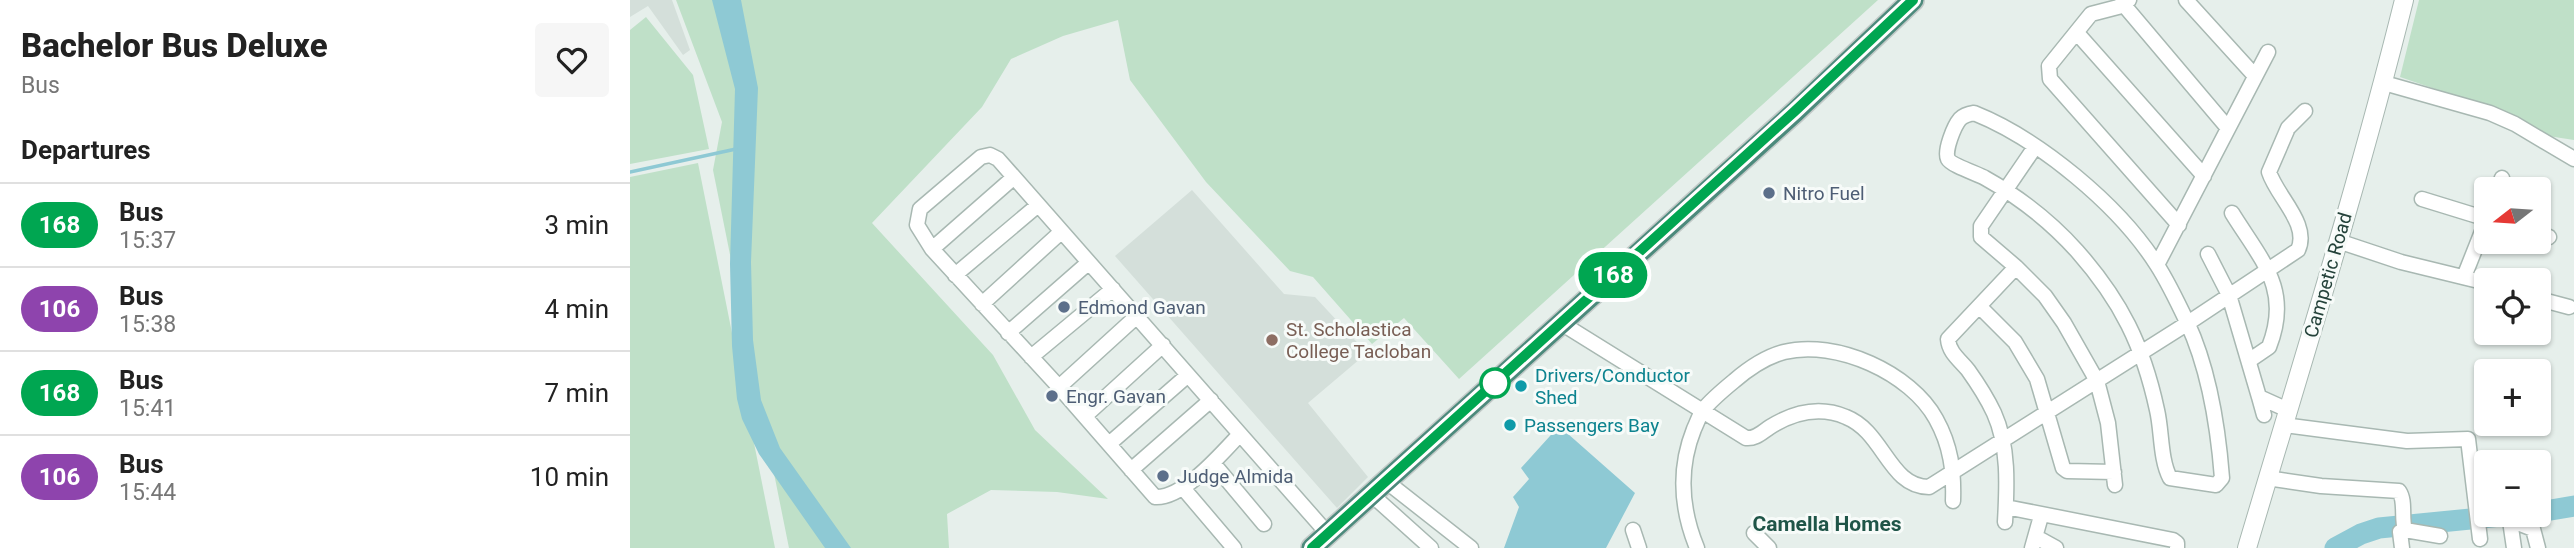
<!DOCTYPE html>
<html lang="en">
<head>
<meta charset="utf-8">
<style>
  body { margin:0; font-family:Roboto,sans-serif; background:#f6f6f6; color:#222; height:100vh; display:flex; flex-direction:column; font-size:26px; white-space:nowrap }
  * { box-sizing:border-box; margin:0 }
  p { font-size:23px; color:#767676 }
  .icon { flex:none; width:38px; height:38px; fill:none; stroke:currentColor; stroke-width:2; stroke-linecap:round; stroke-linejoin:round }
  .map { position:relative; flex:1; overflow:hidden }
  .sheet { display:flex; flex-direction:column; background:#fff; width:630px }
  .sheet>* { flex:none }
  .badge { padding:0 14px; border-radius:23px; font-size:24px; line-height:46px }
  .needle { width:46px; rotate:253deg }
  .buttons { position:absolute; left:1844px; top:177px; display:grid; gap:14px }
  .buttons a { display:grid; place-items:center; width:77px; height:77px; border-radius:7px; background:#fff; box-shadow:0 2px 5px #0004; font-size:35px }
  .map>.badge { position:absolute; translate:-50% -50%; box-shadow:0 0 0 4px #fff }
  h2 { padding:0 21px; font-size:26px; line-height:63px }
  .round { display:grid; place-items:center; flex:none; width:74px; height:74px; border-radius:7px; background:#f6f6f6 }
  .head { display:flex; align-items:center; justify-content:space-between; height:119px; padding:0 21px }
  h1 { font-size:33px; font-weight:800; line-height:52px }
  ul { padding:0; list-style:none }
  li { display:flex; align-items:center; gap:21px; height:84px; padding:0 21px; border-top:2px solid #e0e0e0 }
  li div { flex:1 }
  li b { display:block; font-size:26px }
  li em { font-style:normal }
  li .badge { min-width:77px; font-weight:700; text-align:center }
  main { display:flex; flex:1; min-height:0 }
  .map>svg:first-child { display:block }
  .built { fill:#d4dfda }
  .green { fill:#bfe0c8 }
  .water { fill:#8ec9d4 }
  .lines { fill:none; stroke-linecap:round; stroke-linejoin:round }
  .stream { stroke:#8ec9d4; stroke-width:3.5 }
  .river { stroke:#8ec9d4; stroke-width:21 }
  .minor-casing { stroke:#a8b8b2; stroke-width:17 }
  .tertiary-casing { stroke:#a8b8b2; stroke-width:20 }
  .trunk-casing { stroke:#c2cac8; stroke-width:24 }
  .minor { stroke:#fff; stroke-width:14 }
  .tertiary { stroke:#fff; stroke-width:18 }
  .trunk { stroke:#4c8a7c; stroke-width:21 }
  .line-casing { stroke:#fff; stroke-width:16 }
  .line { stroke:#00a651; stroke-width:10 }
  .service-dot { fill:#5c6f8a; stroke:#f7fbf9; stroke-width:2.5 }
  .education-dot { fill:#8d6e63; stroke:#f7fbf9; stroke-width:2.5 }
  .stop-dot { fill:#fff; stroke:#00a651; stroke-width:3.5 }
  .culture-dot { fill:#0f9aa8; stroke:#f7fbf9; stroke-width:2.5 }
  .labels { text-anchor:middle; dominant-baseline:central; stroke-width:6; stroke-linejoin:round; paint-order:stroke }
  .service-label { font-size:19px; fill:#4e5e75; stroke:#f7fbf9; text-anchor:start }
  .street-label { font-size:19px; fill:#24423a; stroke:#f7fbf9 }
  .education-label { font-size:19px; fill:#785e54; stroke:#f7fbf9; text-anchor:start }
  .culture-label { font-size:19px; fill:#0d838f; stroke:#f7fbf9; text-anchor:start }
  .neighbourhood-label { font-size:21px; font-weight:bold; fill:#1f5548; stroke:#f7fbf9 }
</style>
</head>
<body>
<main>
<section class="sheet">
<div class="head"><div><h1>Bachelor Bus Deluxe</h1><p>Bus</p></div><a class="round"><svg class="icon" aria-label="heart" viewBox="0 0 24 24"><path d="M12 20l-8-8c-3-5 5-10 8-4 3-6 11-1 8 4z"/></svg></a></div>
<h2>Departures</h2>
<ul>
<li><span class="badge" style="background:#00a651;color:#fff">168</span><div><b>Bus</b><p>15:37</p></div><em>3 min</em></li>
<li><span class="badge" style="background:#8e44ad;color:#fff">106</span><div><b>Bus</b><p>15:38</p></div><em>4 min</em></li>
<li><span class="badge" style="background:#00a651;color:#fff">168</span><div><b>Bus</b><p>15:41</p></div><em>7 min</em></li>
<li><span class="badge" style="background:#8e44ad;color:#fff">106</span><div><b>Bus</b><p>15:44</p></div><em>10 min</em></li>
</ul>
</section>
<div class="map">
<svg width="1944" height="548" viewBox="0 0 1944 548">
  <rect width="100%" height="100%" fill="#e6efeb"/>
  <path class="built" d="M0,0H42L60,50L53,55L18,6L0,17Z
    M562,190L654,294L685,297L737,353L678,403L738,477L707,508L485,256Z"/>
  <path class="green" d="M46,0H1248L829,379L774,318L742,344L683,277L660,271L576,182L500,80L488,20L433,36L381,59L352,107L242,223L363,355L405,430L478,499L427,492L361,490L317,514L319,548H159L83,170L92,122Z
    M1789,0H1944V140L1906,134L1861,108L1770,77Z
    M16,17L63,75L79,149L0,164V30Z
    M68,163L145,548H0V177Z"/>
  <path class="water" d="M82,0H111L128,88L121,262L123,340L131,400L150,448L221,548H195L129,454L112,419L107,399L102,346L100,264L105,89Z
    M929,426L1005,493L976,548H874L889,507L883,497L899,479L891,468Z"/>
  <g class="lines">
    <path class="stream" d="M0,172L106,149"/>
    <path class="river" d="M1909,512L1944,506
      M1705,548L1731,534L1749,528L1891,514"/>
    <defs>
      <path id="minor" d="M1499,0L1488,7L1461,14L1419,66L1420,79L1549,225
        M1556,0L1625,76
        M1493,4L1597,127
        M1447,33L1574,176
        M1754,83L1860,113L1885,124L1944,159
        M1344,113C1409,139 1489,205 1527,265C1538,282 1548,303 1557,322C1579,369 1588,426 1592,478L1586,485L1540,478C1530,459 1532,431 1527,410C1513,345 1491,301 1447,251C1421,222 1389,197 1355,178C1348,174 1321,165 1318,159C1314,151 1324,126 1330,119C1334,115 1338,114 1344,113Z
        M1405,147L1351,226V237L1386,267L1415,296L1434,323L1467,381L1478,423L1485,485
        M1868,189L1872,178
        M1792,199L1857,219
        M1602,213C1631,260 1662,289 1639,347L1620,360
        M1909,234L1919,237
        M1708,241L1771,262L1857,283
        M302,249L383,178
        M1578,254L1599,295L1629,397L1658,410
        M1527,265L1638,52
        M325,275L407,206
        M1834,277L1857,219
        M1909,299L1939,307
        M352,304L431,232
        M1350,307L1385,342L1407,379L1433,468L1437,471L1484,472
        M931,323L1116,438C1126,439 1132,432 1140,427C1164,412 1190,406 1216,417C1254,432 1259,487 1299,487L1558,323L1668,250C1680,224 1647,197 1639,172L1658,128L1675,111
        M378,333L458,263
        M401,357L483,289
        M429,387L507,316
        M1629,397L1634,415
        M455,416L533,345
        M1654,425L1777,441L1838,439L1850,539
        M610,434C592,453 553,499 525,497L429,387L302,249L287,225L290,209L351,157L360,155L368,159L698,534
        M479,444L558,375
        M583,463L634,524
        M501,470L581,400
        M1637,478L1691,486L1769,491C1776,501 1771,518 1775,530L1810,536
        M757,482L841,548
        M553,488L604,548
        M742,495L801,548
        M1376,507L1543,540L1547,543V548
        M1879,514L1884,548
        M1880,520L1903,529L1908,548
        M1375,522C1377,486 1379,446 1364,413C1357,398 1348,384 1338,370C1330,360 1319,353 1318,339L1386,267
        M1003,530L1009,548
        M1124,533L1139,548
        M1406,537L1426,548
        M1067,548C1051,509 1048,469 1064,429C1067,423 1069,416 1073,410C1082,399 1093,390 1104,381C1119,368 1135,357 1154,352C1206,339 1281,373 1306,419C1321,446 1324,471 1323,501
        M1402,548L1411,516
        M1772,548L1770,532L1775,530"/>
      <path id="tertiary" d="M1617,548C1671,366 1728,185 1774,0"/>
      <path id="trunk" d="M682,548L1165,112L1283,0"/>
    </defs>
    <use href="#minor" class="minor-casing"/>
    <use href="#tertiary" class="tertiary-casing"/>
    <use href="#trunk" class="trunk-casing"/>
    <use href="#minor" class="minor"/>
    <use href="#tertiary" class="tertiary"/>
    <use href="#trunk" class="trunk"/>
  </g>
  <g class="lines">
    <defs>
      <path id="line" d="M682,548L1165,111L1283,0"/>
    </defs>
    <use href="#line" class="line-casing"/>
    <use href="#line" class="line"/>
  </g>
  <g class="service-dot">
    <circle cx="1139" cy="193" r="7"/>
    <circle cx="434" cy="307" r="7"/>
    <circle cx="422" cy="396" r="7"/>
    <circle cx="533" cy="476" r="7"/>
  </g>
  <circle class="education-dot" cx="642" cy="340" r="7"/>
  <circle class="stop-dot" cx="865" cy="383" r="14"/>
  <g class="culture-dot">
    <circle cx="891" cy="386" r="7"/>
    <circle cx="880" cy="425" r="7"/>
  </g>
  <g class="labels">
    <g class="service-label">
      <text x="1153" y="193">Nitro Fuel</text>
      <text x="448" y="307">Edmond Gavan</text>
      <text x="436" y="396">Engr. Gavan</text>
      <text x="547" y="476">Judge Almida</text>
    </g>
    <g class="street-label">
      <text transform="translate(1698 275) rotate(-74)">Campetic Road</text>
    </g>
    <g class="education-label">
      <text x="656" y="329">St. Scholastica<tspan x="656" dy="22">College Tacloban</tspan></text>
    </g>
    <g class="culture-label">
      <text x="905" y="375">Drivers/Conductor<tspan x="905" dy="22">Shed</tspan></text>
      <text x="894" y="425">Passengers Bay</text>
    </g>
    <g class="neighbourhood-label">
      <text x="1197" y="524">Camella Homes</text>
    </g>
  </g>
</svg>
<div class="buttons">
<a><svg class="needle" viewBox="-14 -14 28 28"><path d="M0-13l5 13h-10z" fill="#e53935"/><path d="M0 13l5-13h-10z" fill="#767676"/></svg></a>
<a><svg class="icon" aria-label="locate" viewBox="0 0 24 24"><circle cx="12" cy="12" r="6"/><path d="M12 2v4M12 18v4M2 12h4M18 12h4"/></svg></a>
<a>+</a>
<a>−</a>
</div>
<b class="badge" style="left:983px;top:275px;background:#00a651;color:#fff">168</b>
</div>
</main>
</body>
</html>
